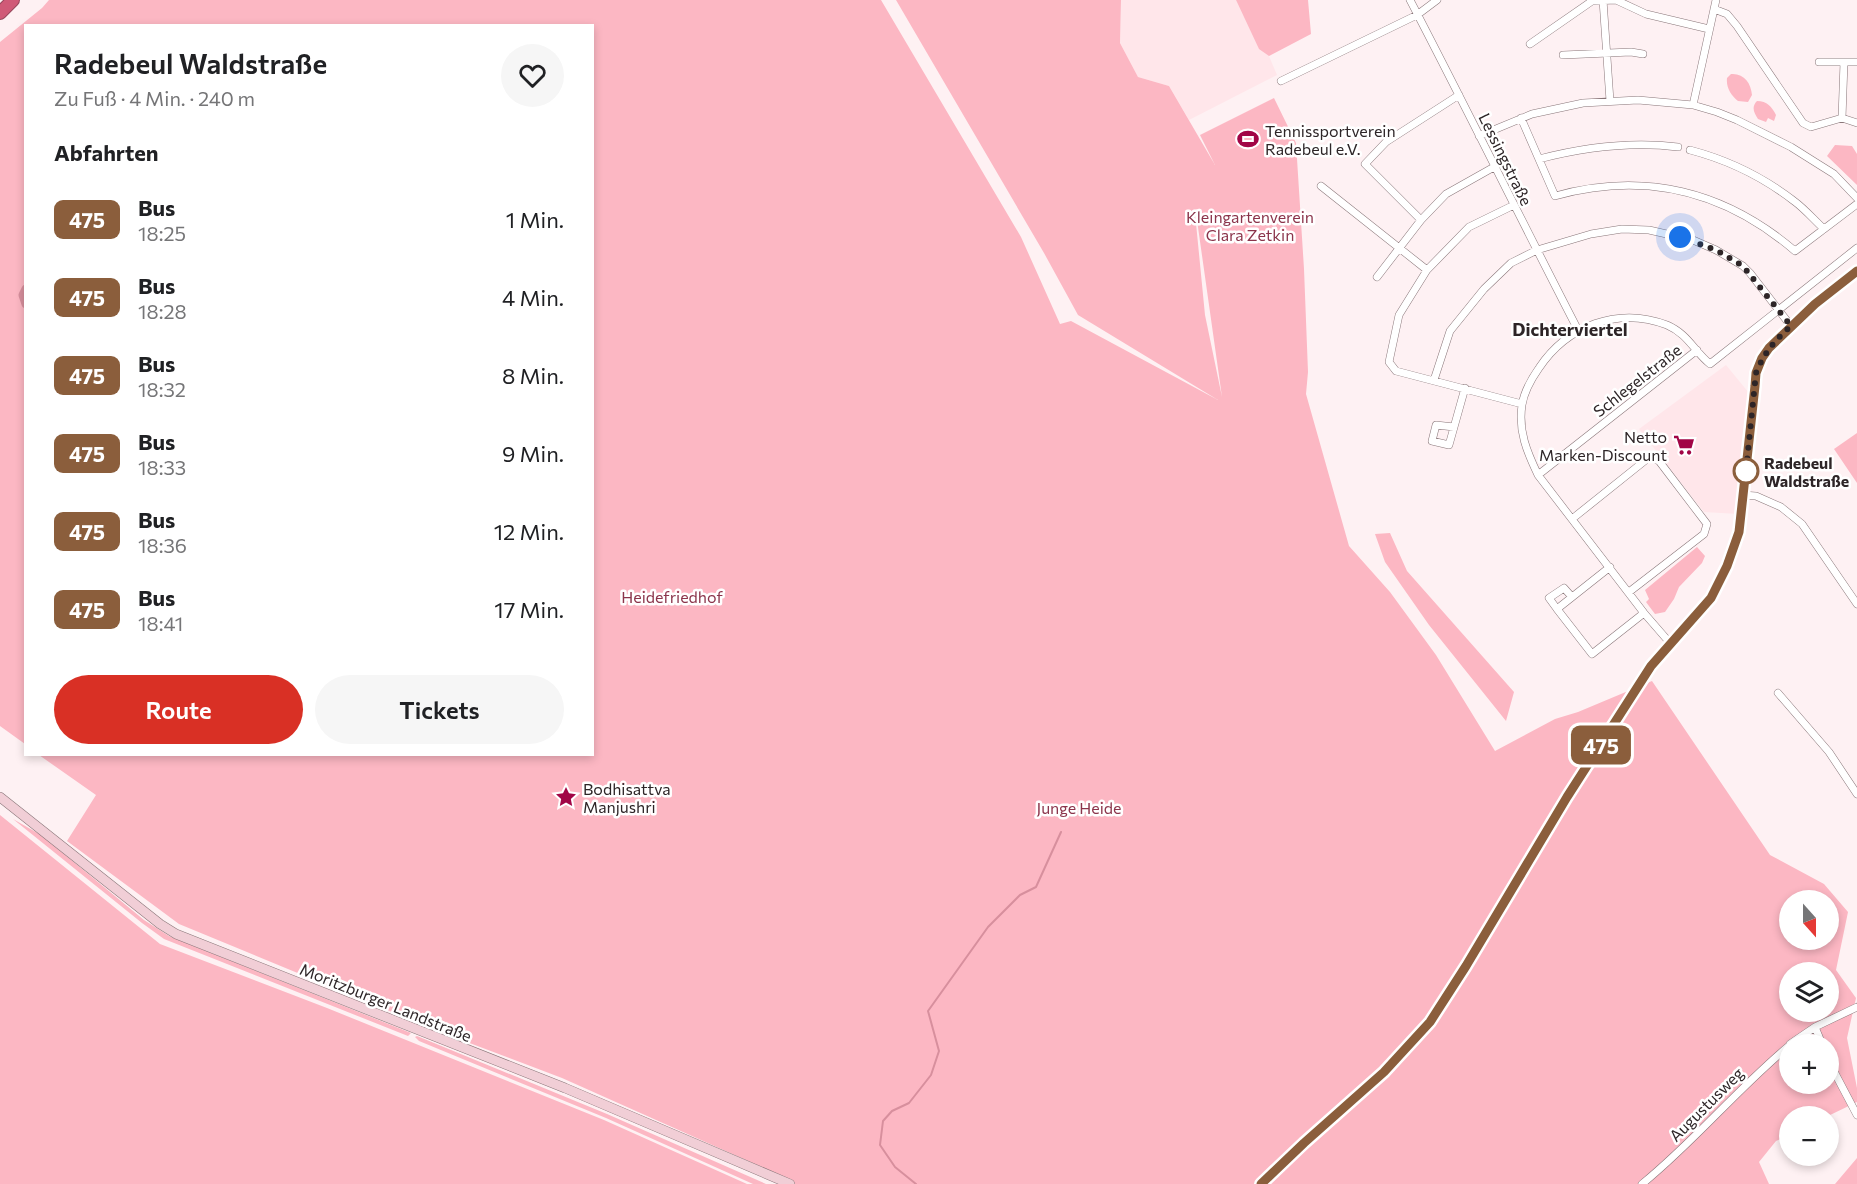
<!DOCTYPE html>
<html lang="de">
<head>
<meta charset="utf-8">
<style>
  body { margin:0; font-family:Commissioner,sans-serif; background:#f6f6f6; color:#202124; height:100vh; display:flex; flex-direction:column; font-size:22px; white-space:nowrap }
  * { box-sizing:border-box; margin:0 }
  p { font-size:20px; color:#757577 }
  .icon { flex:none; width:33px; height:33px; fill:none; stroke:currentColor; stroke-width:2; stroke-linecap:round; stroke-linejoin:round }
  .map { position:relative; flex:1; overflow:hidden }
  .details { position:absolute; left:24px; top:24px; width:570px; height:732px; display:flex; flex-direction:column; background:#fff; border-radius:0px; box-shadow:0 3px 9px #0003 }
  .details>* { flex:none }
  .badge { padding:0 12px; border-radius:9px; font-size:21px; line-height:39px }
  .needle { width:39px; rotate:159deg }
  .buttons { position:absolute; left:1779px; top:890px; display:grid; gap:12px }
  .buttons a { display:grid; place-items:center; width:60px; height:60px; border-radius:50%; background:#fff; box-shadow:0 3px 9px #0003; font-size:30px }
  .you { position:absolute; width:30px; height:30px; margin:-15px; border:4px solid #fff; border-radius:50%; background:#1a73e8; box-shadow:0 0 0 9px #1a73e833 }
  .map>.badge { position:absolute; translate:-50% -50%; box-shadow:0 0 0 3px #fff }
  h2 { padding:0 30px; font-size:22px; line-height:54px }
  .round { display:grid; place-items:center; flex:none; width:63px; height:63px; border-radius:32px; background:#f6f6f6 }
  .overview { display:flex; align-items:center; justify-content:space-between; height:102px; padding:0 30px }
  h1 { font-size:28px; font-weight:600; line-height:45px }
  .button { display:flex; gap:12px; margin-top:auto; padding:12px 30px }
  .button a { flex:1; height:69px; border-radius:36px; background:#d93025; color:#fff; font-size:24px; font-weight:600; line-height:69px; text-align:center }
  .button a+a { background:#f6f6f6; color:#202124 }
  ul { padding:0; list-style:none }
  li { display:flex; align-items:center; gap:18px; height:78px; padding:0 30px }
  li div { flex:1 }
  li b { display:block; font-size:22px }
  li em { font-style:normal }
  li .badge { min-width:66px; font-weight:700; text-align:center }
  .map>svg:first-child { display:block }
  .built { fill:#ffe6ea }
  .green { fill:#fcb7c3; fill-rule:evenodd }
  .lines { fill:none; stroke-linecap:round; stroke-linejoin:round }
  .stream { stroke:#d78f9d; stroke-width:2 }
  .canal { stroke:#d78f9d; stroke-width:9 }
  .street-casing { stroke:#897679; stroke-width:8 }
  .secondary-casing { stroke:#897679; stroke-width:10 }
  .highway-casing { stroke:#97475b; stroke-width:14 }
  .street { stroke:#fff; stroke-width:7 }
  .secondary { stroke:#f1ced6; stroke-width:9 }
  .highway { stroke:#d05a77; stroke-width:12 }
  .line-casing { stroke:#fff; stroke-width:14 }
  .line { stroke:#8b5e3c; stroke-width:9 }
  .walk { stroke:#2d2527; stroke-width:6; stroke-dasharray:0 10.8 }
  .stop-dot { fill:#fff; stroke:#8b5e3c; stroke-width:3 }
  .labels { text-anchor:middle; dominant-baseline:central; stroke-width:5; stroke-linejoin:round; paint-order:stroke }
  .poi-label { font-size:16px; fill:#2d2527; stroke:#fff; text-anchor:start }
  .street-label { font-size:16px; fill:#2d2527; stroke:#fff }
  .park-label { font-size:16px; fill:#8b344b; stroke:#fff }
  .stop-label { font-size:16px; font-weight:bold; fill:#2d2527; stroke:#fff; text-anchor:start }
  .neighbourhood-label { font-size:18px; font-weight:bold; fill:#2d2527; stroke:#fff }
</style>
</head>
<body>
<div class="map">
<svg width="1857" height="1184" viewBox="0 0 1857 1184">
  <rect width="100%" height="100%" fill="#fef1f3"/>
  <path class="built" d="M1121,0H1236L1259,48L1269,56L1277,75L1189,120L1169,86L1138,77L1120,43Z
    M1726,365L1749,393L1738,514L1704,512L1639,429Z"/>
  <path class="green" d="M49,0H881L1021,237L1060,324L1071,321L1218,400L1078,315L1044,253L896,0H1121L1120,43L1138,77L1169,86L1215,165L1200,135L1274,98L1296,143L1304,269L1308,372L1306,394L1349,546L1390,592L1436,655L1495,751L1555,719L1578,712L1652,681L1770,855L1824,884L1848,912L1836,970L1856,998L1847,1038L1857,1088V1102L1828,1116H1790L1789,1135L1776,1141L1759,1162L1769,1184H793L748,1161L562,1078L443,1033L179,924L67,841L96,795L39,755L592,754V26H26L25,744L0,726V42L42,8ZM1195,213H1196L1222,397L1205,315ZM1790,900H1828V939H1790ZM1790,972H1828V1011H1790ZM1790,1044H1828V1083H1790Z
    M1236,0H1308L1311,34L1269,56L1259,49Z
    M1731,74C1744,73 1751,83 1752,95L1748,102L1738,101C1731,95 1726,88 1727,78Z
    M1757,101C1767,101 1772,107 1776,115L1774,121L1768,118L1766,122L1758,119C1754,113 1751,107 1757,101Z
    M1835,145L1852,146L1857,154V185L1827,156Z
    M1857,433V483L1834,449Z
    M1390,533L1407,571L1514,692L1506,721L1429,625L1385,562L1375,534Z
    M1697,547L1705,556L1702,563L1679,587L1674,599L1665,612L1655,614L1646,602L1649,599L1645,590Z
    M0,815L160,944L327,1008L604,1120L747,1184H0Z
    M13,819L41,835L144,920L169,936L411,1033L408,1036L164,939L142,923Z
    M417,1036L607,1114L766,1184H753L606,1118L419,1041L415,1037Z
    M1857,1158V1184H1835Z"/>
  <g class="lines">
    <path class="stream" d="M916,1184L895,1167L880,1145L883,1121L892,1111L909,1103L931,1075L939,1051L928,1011L988,927L1020,895L1036,887L1061,832"/>
    <path class="canal" d="M26,289L23,295L26,304"/>
    <defs>
      <path id="street" d="M1410,0C1467,109 1521,220 1578,330
        M1603,0L1610,101
        M1616,0L1646,14L1709,29
        M1714,9L1727,14L1737,26L1803,123L1811,127L1842,118
        M1530,44L1592,1L1616,0
        M1563,55L1631,52L1643,54
        M1819,62H1857
        M1281,81L1417,15L1437,0
        M1693,105L1716,0
        M1521,118L1555,196C1644,171 1725,191 1795,251L1857,204
        M1842,118L1844,62
        M1842,118L1857,123
        M1479,136L1532,114L1583,103L1638,100L1693,105L1717,112L1737,120L1791,147L1834,174L1857,198
        M1690,150C1728,160 1763,177 1794,201C1805,209 1814,220 1824,229
        M1539,159C1585,147 1630,141 1678,147
        M1321,186L1427,270
        M1514,205L1469,227L1427,270L1399,315L1389,362L1396,371L1522,404
        M1421,220L1365,164L1386,142L1459,95
        M1377,277L1421,220L1446,194L1494,167
        M1434,380L1450,331L1484,289L1511,263L1537,250L1591,234L1622,229L1649,230L1693,240L1716,250L1743,266L1750,273L1791,326
        M1454,427L1436,425L1432,441L1449,445L1465,388
        M1538,475L1697,350
        M1743,495L1756,496L1781,507L1802,524L1857,604
        M1572,519L1647,459L1653,458L1659,461L1707,524L1704,534L1629,592
        M1610,567L1557,609L1592,654L1644,613
        M1557,609L1549,598L1564,588L1572,597
        M1670,643L1644,613L1538,475C1527,452 1518,431 1522,405C1524,392 1532,378 1539,368C1567,326 1618,306 1667,325C1688,334 1694,351 1710,364L1857,248
        M1778,693L1829,752L1857,794
        M1815,1027L1822,1044
        M1790,1044L1815,1027L1857,1007
        M1828,1060L1857,1115
        M1642,1184C1695,1141 1738,1088 1790,1045"/>
      <path id="secondary" d="M0,797L160,924L176,934L565,1088L790,1184
        M1261,1184L1304,1143L1384,1072L1430,1022L1466,966L1567,797L1630,701L1651,666L1711,598L1727,566L1739,532L1753,398L1757,373L1762,358L1777,339L1815,304L1857,271"/>
      <path id="highway" d="M0,13L13,0"/>
    </defs>
    <use href="#street" class="street-casing"/>
    <use href="#secondary" class="secondary-casing"/>
    <use href="#highway" class="highway-casing"/>
    <use href="#street" class="street"/>
    <use href="#secondary" class="secondary"/>
    <use href="#highway" class="highway"/>
  </g>
  <g class="lines">
    <defs>
      <path id="line" d="M1261,1184L1304,1143L1384,1072L1430,1022L1466,966L1567,797L1651,666L1711,598L1727,566L1739,532L1755,386L1756,373L1762,358L1769,348L1815,304L1857,271"/>
    </defs>
    <use href="#line" class="line-casing"/>
    <use href="#line" class="line"/>
    <path class="walk" d="M1680,237L1716,250L1743,266L1791,326C1775,340 1764,353 1756,373L1746,471"/>
  </g>
  <defs>
    <symbol id="stadium-bare" viewBox="-9 -9 18 18"><path d="M0-5a6.5 5 0 1 0 0 10a6.5 5 0 1 0 0-10ZM-3.5-1.8h7v3.6h-7Z" fill="#a10546" stroke="#fff" stroke-width="2.5" paint-order="stroke"/></symbol>
    <symbol id="supermarket-bare" viewBox="-9 -9 18 18"><path d="M-6-5.5h2.5l.6 2H6L4.5 2H-2.5L-4.4-4H-6ZM-1.5 3.2a1.3 1.3 0 1 0 .1 0ZM3 3.2a1.3 1.3 0 1 0 .1 0Z" fill="#a10546" stroke="#fff" stroke-width="2.5" paint-order="stroke"/></symbol>
    <symbol id="sight-bare" viewBox="-9 -9 18 18"><path d="M0-6L1.8-2.2L6-1.7L2.9 1.2L3.7 5.4L0 3.3L-3.7 5.4L-2.9 1.2L-6-1.7L-1.8-2.2Z" fill="#a10546" stroke="#fff" stroke-width="2.5" paint-order="stroke"/></symbol>
  </defs>
  <g fill-rule="evenodd">
    <use href="#stadium-bare" x="1233" y="124" width="30" height="30"/>
    <use href="#supermarket-bare" x="1669" y="430" width="30" height="30"/>
    <use href="#sight-bare" x="551" y="782" width="30" height="30"/>
  </g>
  <circle class="stop-dot" cx="1746" cy="471" r="12"/>
  <g class="labels">
    <g class="poi-label">
      <text x="1265" y="130">Tennissportverein<tspan x="1265" dy="18">Radebeul e.V.</tspan></text>
      <text x="1667" y="436" text-anchor="end">Netto<tspan x="1667" dy="18">Marken-Discount</tspan></text>
      <text x="583" y="788">Bodhisattva<tspan x="583" dy="18">Manjushri</tspan></text>
    </g>
    <g class="street-label">
      <text transform="translate(1506 159) rotate(64)">Lessingstraße</text>
      <text transform="translate(1637 380) rotate(-38)">Schlegelstraße</text>
      <text transform="translate(386 1002) rotate(22)">Moritzburger Landstraße</text>
      <text transform="translate(1706 1104) rotate(-45)">Augustusweg</text>
    </g>
    <g class="park-label">
      <text x="1250" y="216">Kleingartenverein<tspan x="1250" dy="18">Clara Zetkin</tspan></text>
      <text x="672" y="596">Heidefriedhof</text>
      <text x="1079" y="807">Junge Heide</text>
    </g>
    <g class="stop-label">
      <text x="1764" y="462">Radebeul<tspan x="1764" dy="18">Waldstraße</tspan></text>
    </g>
    <g class="neighbourhood-label">
      <text x="1570" y="329">Dichterviertel</text>
    </g>
  </g>
</svg>
<div class="buttons">
<a><svg class="needle" viewBox="-14 -14 28 28"><path d="M0-13l5 13h-10z" fill="#e53935"/><path d="M0 13l5-13h-10z" fill="#757577"/></svg></a>
<a><svg class="icon" aria-label="layers" viewBox="0 0 24 24"><path d="M12 4l9 5-9 5-9-5zM3 14l9 5 9-5"/></svg></a>
<a>+</a>
<a>−</a>
</div>
<div class="you" style="left:1680px;top:237px"></div>
<b class="badge" style="left:1601px;top:745px;background:#8b5e3c;color:#fff">475</b>
<section class="details">
<div class="overview"><div><h1>Radebeul Waldstraße</h1><p>Zu Fuß · 4 Min. · 240 m</p></div><a class="round"><svg class="icon" aria-label="heart" viewBox="0 0 24 24"><path d="M12 20l-8-8c-3-5 5-10 8-4 3-6 11-1 8 4z"/></svg></a></div>
<h2>Abfahrten</h2>
<ul>
<li><span class="badge" style="background:#8b5e3c;color:#fff">475</span><div><b>Bus</b><p>18:25</p></div><em>1 Min.</em></li>
<li><span class="badge" style="background:#8b5e3c;color:#fff">475</span><div><b>Bus</b><p>18:28</p></div><em>4 Min.</em></li>
<li><span class="badge" style="background:#8b5e3c;color:#fff">475</span><div><b>Bus</b><p>18:32</p></div><em>8 Min.</em></li>
<li><span class="badge" style="background:#8b5e3c;color:#fff">475</span><div><b>Bus</b><p>18:33</p></div><em>9 Min.</em></li>
<li><span class="badge" style="background:#8b5e3c;color:#fff">475</span><div><b>Bus</b><p>18:36</p></div><em>12 Min.</em></li>
<li><span class="badge" style="background:#8b5e3c;color:#fff">475</span><div><b>Bus</b><p>18:41</p></div><em>17 Min.</em></li>
</ul>
<div class="button"><a>Route</a><a>Tickets</a></div>
</section>
</div>
</body>
</html>
